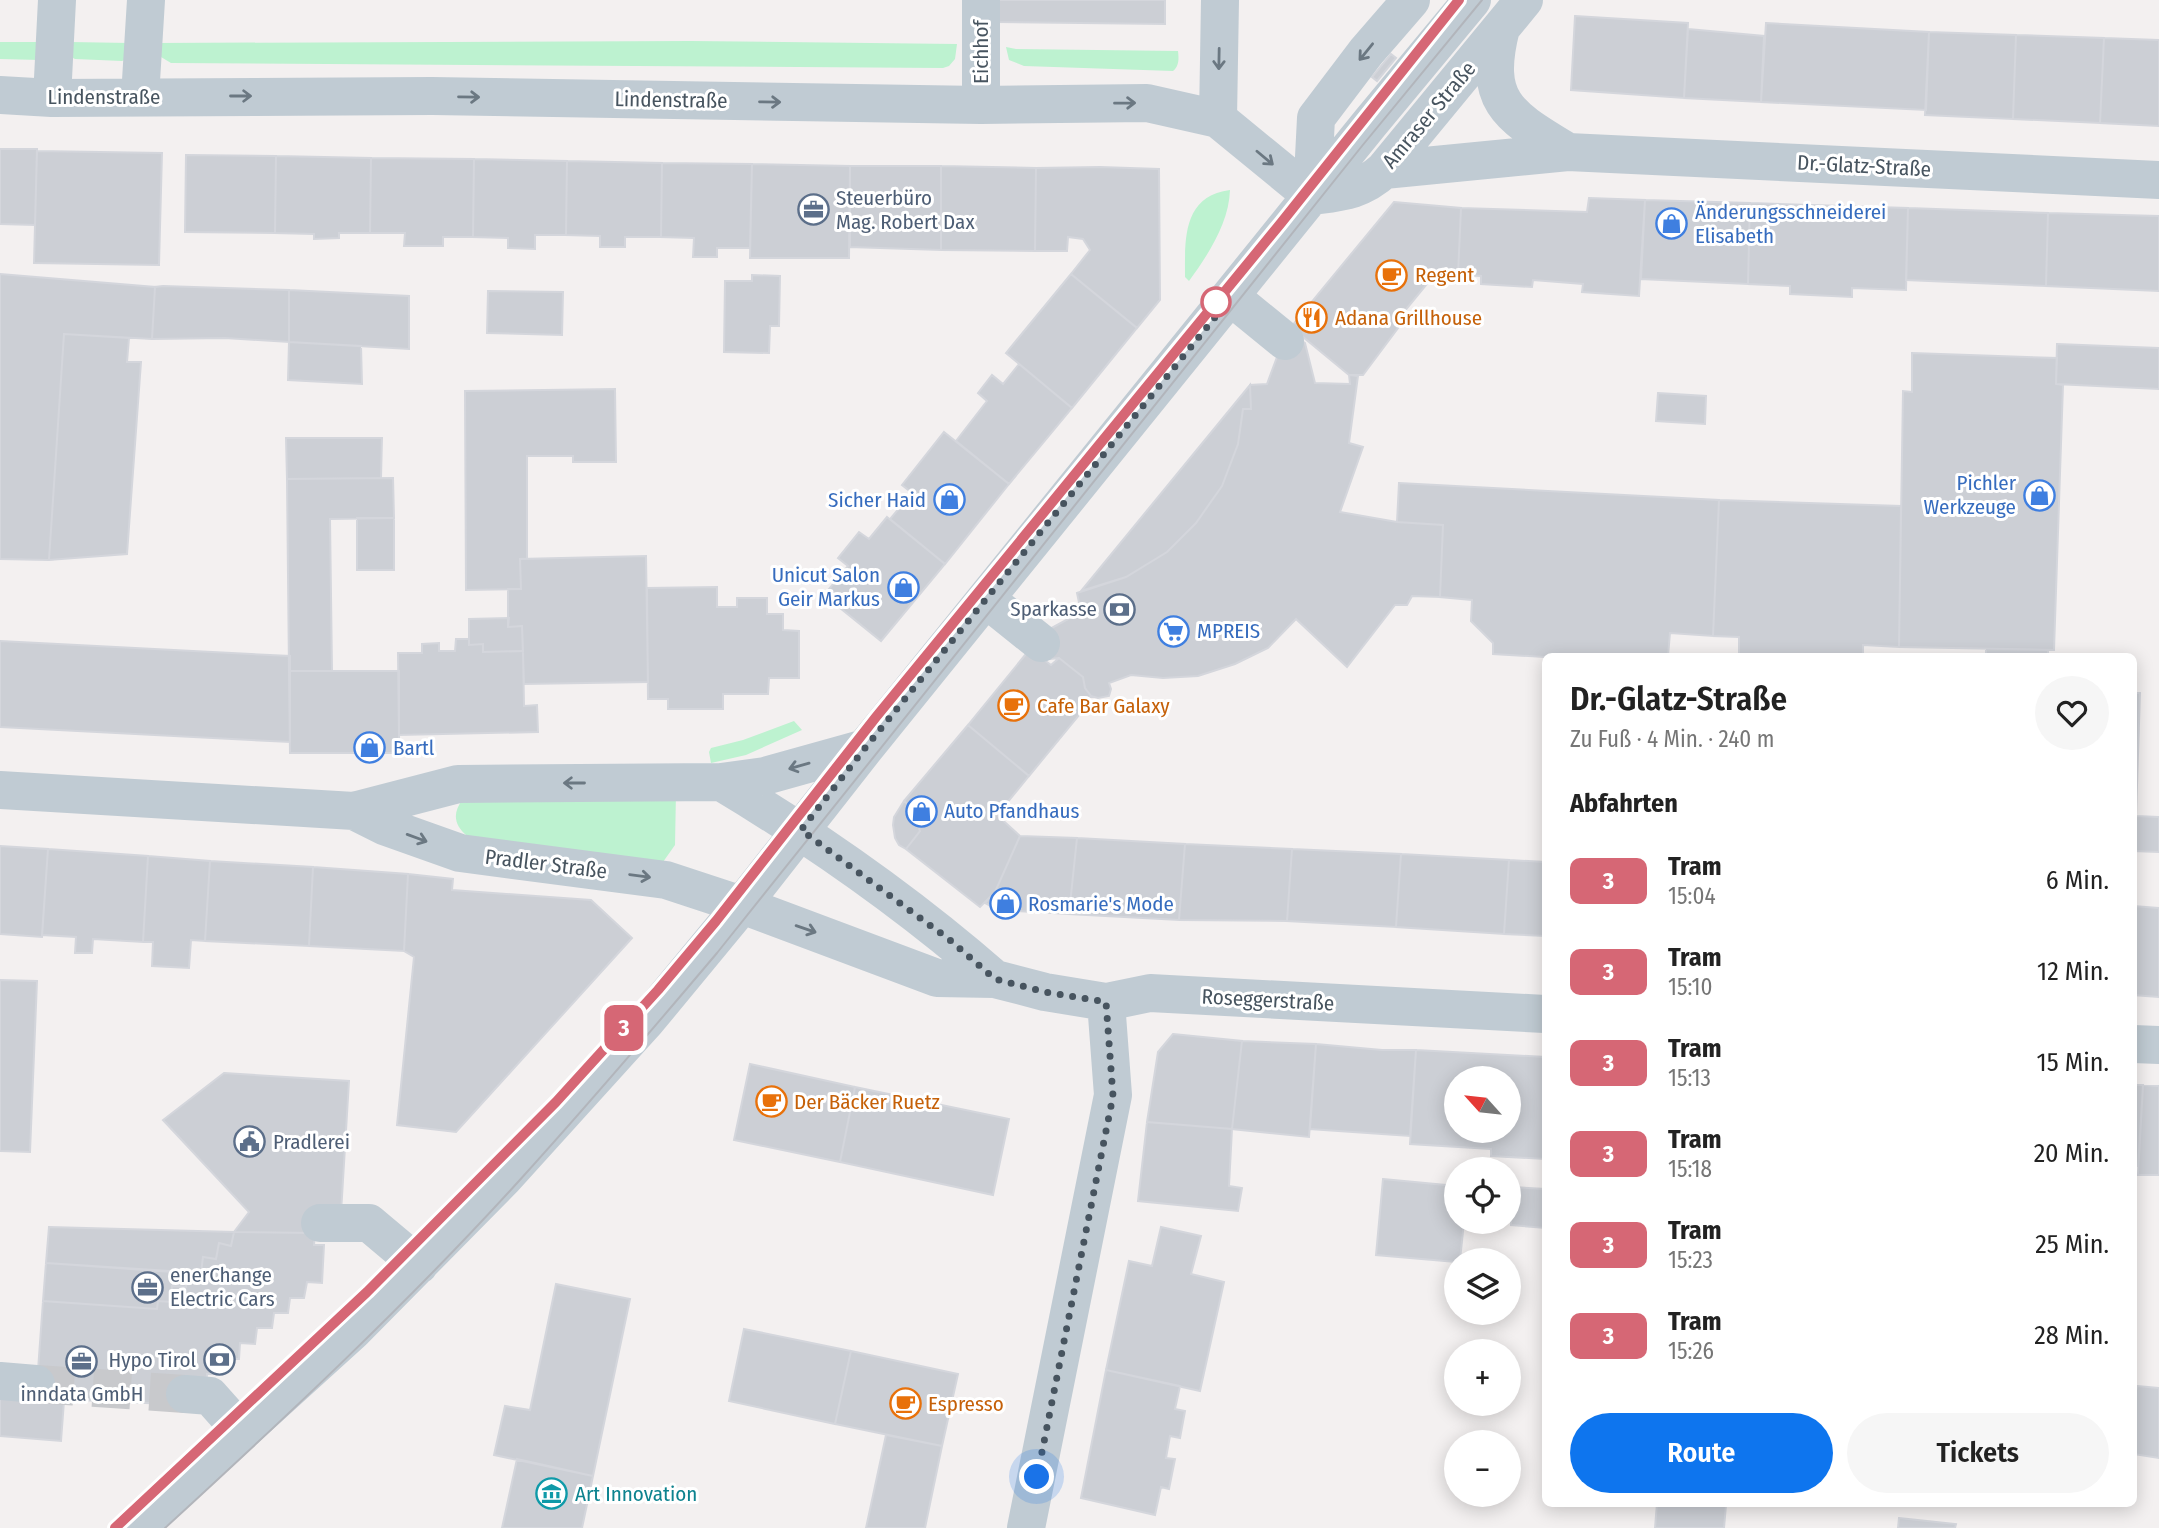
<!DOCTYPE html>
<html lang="de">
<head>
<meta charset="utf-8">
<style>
  body { margin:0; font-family:"Fira Sans Condensed",sans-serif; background:#f6f6f6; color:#222; height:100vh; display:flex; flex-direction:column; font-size:26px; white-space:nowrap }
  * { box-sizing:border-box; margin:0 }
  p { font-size:23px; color:#767676 }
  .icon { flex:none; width:38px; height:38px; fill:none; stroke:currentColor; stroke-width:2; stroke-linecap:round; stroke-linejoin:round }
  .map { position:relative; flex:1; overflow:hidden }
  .drawer { position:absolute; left:1542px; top:653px; width:595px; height:854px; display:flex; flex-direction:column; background:#fff; border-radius:10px; box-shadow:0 4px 18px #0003 }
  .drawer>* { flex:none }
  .badge { padding:0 14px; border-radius:10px; font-size:24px; line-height:46px }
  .needle { width:46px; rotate:297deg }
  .fabs { position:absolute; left:1444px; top:1066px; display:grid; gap:14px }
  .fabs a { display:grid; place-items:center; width:77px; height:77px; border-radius:50%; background:#fff; box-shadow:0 4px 18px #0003; font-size:35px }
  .you { position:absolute; width:35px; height:35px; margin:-18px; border:5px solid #fff; border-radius:50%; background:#1a73e8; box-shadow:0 0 0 10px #1a73e833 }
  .map>.badge { position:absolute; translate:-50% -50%; box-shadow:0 0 0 4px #fff }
  h2 { padding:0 28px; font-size:26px; line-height:63px }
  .round { display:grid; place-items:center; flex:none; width:74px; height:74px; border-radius:37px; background:#f6f6f6 }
  .headline { display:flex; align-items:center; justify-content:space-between; height:119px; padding:0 28px }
  h1 { font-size:33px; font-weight:600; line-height:52px }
  .cta { display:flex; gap:14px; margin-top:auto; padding:14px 28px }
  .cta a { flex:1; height:80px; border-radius:42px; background:#0e75ee; color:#fff; font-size:28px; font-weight:600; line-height:80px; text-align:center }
  .cta a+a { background:#f6f6f6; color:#222 }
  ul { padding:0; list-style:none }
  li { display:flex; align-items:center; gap:21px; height:91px; padding:0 28px }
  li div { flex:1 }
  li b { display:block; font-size:26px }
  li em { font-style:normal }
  li .badge { min-width:77px; font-weight:700; text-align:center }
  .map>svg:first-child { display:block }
  .green { fill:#bdf2d0 }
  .building { fill:#cccfd5; stroke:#d4d6dc; stroke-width:2; fill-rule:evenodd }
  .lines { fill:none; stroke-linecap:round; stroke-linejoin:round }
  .minor-tunnel { stroke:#c8c9cc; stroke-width:38; stroke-dasharray:38 19; stroke-linecap:butt }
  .minor { stroke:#c0cbd3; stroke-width:38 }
  .tram { stroke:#b2b5bb; stroke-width:2 }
  .oneway { stroke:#6b7882 }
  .line-casing { stroke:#fff; stroke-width:16 }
  .line { stroke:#d66775; stroke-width:10 }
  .walk { stroke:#47545f; stroke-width:7; stroke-dasharray:0 12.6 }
  .stop-dot { fill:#fff; stroke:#d66775; stroke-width:3.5 }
  .labels { text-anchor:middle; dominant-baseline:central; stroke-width:6; stroke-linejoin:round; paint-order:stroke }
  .street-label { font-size:21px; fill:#47545f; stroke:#fff }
  .service-label { font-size:21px; fill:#4e5e75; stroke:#fff; text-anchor:start }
  .shop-label { font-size:21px; fill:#366cbe; stroke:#fff; text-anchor:start }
  .food-label { font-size:21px; fill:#c56008; stroke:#fff; text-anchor:start }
  .culture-label { font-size:21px; fill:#0d838f; stroke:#fff; text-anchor:start }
</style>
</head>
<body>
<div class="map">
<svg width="2159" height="1528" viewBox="0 0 2159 1528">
  <rect width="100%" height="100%" fill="#f3f0f0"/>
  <path class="green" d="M691,41L957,44L955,59L949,66L943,68L171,63L161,57L154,43Z
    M0,42H48L40,60L0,59Z
    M70,42L130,43L127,59L122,61L75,59L71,57Z
    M1006,47L1016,49L1178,51C1179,59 1179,66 1173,71L1024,66L1009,60Z
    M1230,190C1229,223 1208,255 1189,281L1185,277C1185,241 1182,196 1230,190Z
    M794,721L802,730L746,755L711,763L709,752L711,748L743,740Z
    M676,792L675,845L663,862L467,836C454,825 452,813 463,799Z"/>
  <path class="building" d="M998,0H1165V24L998,22Z
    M1575,16L1688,23L1684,98L1571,90Z
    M1766,23L1929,32L1926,110L1761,102Z
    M1688,29L1764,36L1761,102L1684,98Z
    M1929,32L2016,35L2013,119L1925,115Z
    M2016,35L2104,38L2100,123L2013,119Z
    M2104,38L2159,40V126L2100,123Z
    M1391,54L1396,58L1377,81L1372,77Z
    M0,149H37L35,225L0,224Z
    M37,151L162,153L159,265L34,263Z
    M186,155L276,156L275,233L185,232Z
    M276,156L371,158L370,233H339V238L314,239V234L275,233Z
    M371,158L474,159L473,237H443V246H404L405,233H370Z
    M474,159L567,161L566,235H535V249L508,248V238L473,237Z
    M567,161L662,163L661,237H625V247H600V236L566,235Z
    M662,163L752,164L750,248H717V257H693L694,238L661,237Z
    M752,164L850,166L849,258H750Z
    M850,166H941V250L850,247Z
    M941,166L1036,168L1035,251L941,250Z
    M1100,167L1159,169L1160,300L1137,328L1071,274L1090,250L1083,239L1068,237L1067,251H1035L1036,168Z
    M1589,198L1645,200L1639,296L1582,292L1583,284L1533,280L1532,287L1481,284V276L1458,275L1461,208L1587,212Z
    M1645,200L1750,203L1748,284L1641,279Z
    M1394,202L1461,208L1458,275L1435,274L1394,324L1398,328L1363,375H1349L1291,327Z
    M1750,203L1908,208L1906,290L1852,288V297L1790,294V286L1748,284Z
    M1908,208L2048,213L2046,286L1906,280Z
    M2048,213L2159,216V291L2046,286Z
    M0,274L155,287L152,339L64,334L49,560L0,559Z
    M1071,274L1137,328L1072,408L1006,353Z
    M752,275L780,276L779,326H770L769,353L724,352L725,281H752Z
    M163,286L289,290V342L225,338L152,339L155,287Z
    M289,290L409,296V349L289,342Z
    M488,291L563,292L562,335L487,333Z
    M64,334L129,338L127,362H141L127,554L49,560Z
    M1298,338L1305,343L1315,383L1350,384L1349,375L1358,376L1349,443L1363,447L1340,512L1397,522L1443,525L1440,597L1412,596L1407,605H1395L1347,667L1296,619L1268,648L1235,664L1198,676L1163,678L1131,675L1109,683L1111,689L1109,696L1098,698L1091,696L1085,688L1083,677L1059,658L1050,659L1045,657L1048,630L1081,612L1077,593L1126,577L1167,552L1196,523L1222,486L1238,444L1243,409H1251L1250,385L1267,384L1277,357Z
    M289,342L361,346L362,384L288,380Z
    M2057,344L2159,348V389L2056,384Z
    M1912,353L2057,358L2056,384L2063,385L2054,650L1899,647L1903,391L1912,392Z
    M1019,364L1072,408L1009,484L956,441L987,401L978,393L992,375L1003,384Z
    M1250,385L1251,409H1243L1238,444L1222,486L1196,523L1167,552L1126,577L1081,591Z
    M615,389L616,462H573V456H527V559H520L521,589L466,590L465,391Z
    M1658,393L1706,396L1705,424L1656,421Z
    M944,432L1009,484L945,564L890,519L912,493L902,485Z
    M286,438H382L381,478L287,479Z
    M393,478L394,518L330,519L332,671H289L287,479Z
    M1399,483L1719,500L1713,636L1670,633L1668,656L1545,657L1493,654V643L1471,621L1472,600L1440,597L1443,525L1397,522Z
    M1719,500L1901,506L1899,647L1863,645V656H1739V637L1713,636Z
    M887,517L945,564L881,641L824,595L848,566L838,558L859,532L869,539Z
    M357,518H394V570H357Z
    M646,556L648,682L524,684L522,626L508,627V589H521L520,559Z
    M717,587V607H737V598H767V614H783V630L799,631V678H769L768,694H723V709H668V699H648L647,588Z
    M509,618L508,627L522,626L523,651L483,652V644L469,645V619Z
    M456,639H469V645L483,644V652L523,651L524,706L537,705L538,732L399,735L398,653H422V644L439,643V651H455Z
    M0,641L290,656V742L0,727Z
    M1030,649L1051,665L1059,658L1083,677L1085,688L1091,696L1086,701L1089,703L1029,776L968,725Z
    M1986,649L2048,650V656H1986Z
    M289,671H399V753H290Z
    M2133,693H2140L2136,816L2159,817V852L2133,851Z
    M968,725L1029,776L997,815L1020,836L995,892L980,907L906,849L920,831L917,823L920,815L904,801Z
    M904,801L920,815L917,823L920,831L906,849L899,845L895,838L893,825L894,817Z
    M1020,836L1077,838L1069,914L998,910L985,903L995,892Z
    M1077,838L1185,844L1179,920L1069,914Z
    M1185,844L1292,849L1287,921L1179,920Z
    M0,846L48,849L42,937L0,934Z
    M48,849L148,856L143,942L93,939L92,953H75L76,937L42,935Z
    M1292,849L1401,854L1396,927L1287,921Z
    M1401,854L1509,860L1504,934L1396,927Z
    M148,856L210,861L205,941L191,940L189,968L152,966L153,942H143Z
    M1509,860L1545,862V936L1504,934Z
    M210,861L313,867L309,946L205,941Z
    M313,867L408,874L404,951L309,946Z
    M408,874L453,879L452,890L591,900L632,938L456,1132L397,1125L414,957L404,951Z
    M2133,906L2159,908V997L2133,995Z
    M0,980L37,981L30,1152L0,1151Z
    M1173,1034L1242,1041L1232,1129L1147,1122L1158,1052Z
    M1242,1041L1316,1044L1309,1137L1232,1129Z
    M1316,1044L1382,1050H1416L1410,1136L1310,1129Z
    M1416,1050L1545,1057V1159L1491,1156V1149L1410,1144ZM1456,1078H1508V1130H1456Z
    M750,1064L855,1087L840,1162L734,1140Z
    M224,1073L349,1081L341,1213L315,1233L234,1232L249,1212L163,1120Z
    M2133,1085H2143L2138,1166H2133Z
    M2143,1085L2159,1086V1175H2138Z
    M855,1087L1009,1119L993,1195L840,1162Z
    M1147,1122L1232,1129L1229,1186L1242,1188L1238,1211L1138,1201Z
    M1383,1179L1456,1186V1222H1464L1460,1260L1456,1262L1376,1255Z
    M1512,1187L1545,1189V1228L1511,1225Z
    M49,1227L234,1232L231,1246L219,1243L216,1259L203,1257L201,1273L46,1263Z
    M1161,1227L1201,1236L1191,1274L1224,1282L1200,1391L1106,1370L1129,1261L1152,1266Z
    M234,1232L315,1233L314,1245H324L322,1283L307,1282L304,1298H290L288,1313H274L272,1328H257L255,1344L240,1343L239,1359H224L222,1374H207L206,1389L189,1405L36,1398L43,1301L157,1309L158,1301L171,1302L172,1286L186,1287L187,1273H201L203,1257L216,1259L219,1243L231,1246Z
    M46,1263L187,1273L186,1287L172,1286L171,1302L158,1301L157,1309L43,1301Z
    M556,1284L630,1299L593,1476L494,1455L505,1406L530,1410Z
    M744,1329L851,1351L835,1424L729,1401Z
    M851,1351L958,1374L942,1446L835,1424Z
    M1106,1370L1180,1386L1175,1409L1185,1411L1180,1438L1170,1436L1166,1458L1175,1459L1169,1489L1161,1487L1155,1515L1081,1498Z
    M2137,1386L2159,1388V1458L2133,1454V1405Z
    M0,1395L64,1401L61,1441L0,1436Z
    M886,1435L942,1446L925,1528H866Z
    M517,1459L593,1476L582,1528H502Z
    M1657,1503L1726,1505L1724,1528H1655Z
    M1899,1518L1956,1524L1955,1528H1898Z"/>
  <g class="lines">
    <path class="minor-tunnel" d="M36,1384L185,1394"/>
    <path class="minor" d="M1501,28C1482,103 1509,116 1568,152
      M0,95L52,98L432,96L981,105L1147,103L1218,119L1312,196
      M140,97L146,0
      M52,98L57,0
      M981,105V0
      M1218,119L1220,0
      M1384,170L1568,152L2159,180
      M1312,196C1342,192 1361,191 1384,170L1524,0
      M1312,196L1316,118L1366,52L1411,0
      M1231,297L1285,341
      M986,599L1041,643
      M721,782C818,840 909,904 995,979
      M0,790L354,811L458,784L721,782L765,776L865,748
      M354,811L384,826L460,853L666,880L742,905L937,978L995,979L1045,992L1106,1002L1150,993L1545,1014
      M2133,1044L2159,1045
      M320,1223H369L419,1265
      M0,1381L36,1384
      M185,1394L210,1396L242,1432
      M136,1528L353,1331L503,1179L647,1020L742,905L865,748L1370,123L1472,0
      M1026,1528L1113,1095L1106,1002"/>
    <path class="tram" d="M115,1528L367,1292L556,1103L658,991L716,921L876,717L1281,223L1459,0
      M165,1528C286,1417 407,1304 518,1182C586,1107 652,1030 717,953L1362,146L1482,0"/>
  </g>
  <defs><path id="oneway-shaft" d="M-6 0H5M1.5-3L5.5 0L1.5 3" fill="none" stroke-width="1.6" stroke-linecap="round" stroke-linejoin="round" transform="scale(1.75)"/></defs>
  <g class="oneway">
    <use href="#oneway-shaft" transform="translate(1366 52) rotate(129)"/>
    <use href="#oneway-shaft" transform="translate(1219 59) rotate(91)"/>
    <use href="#oneway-shaft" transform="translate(241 96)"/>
    <use href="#oneway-shaft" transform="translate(469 97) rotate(1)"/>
    <use href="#oneway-shaft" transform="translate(770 102) rotate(1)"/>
    <use href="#oneway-shaft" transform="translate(1125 103) rotate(-1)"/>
    <use href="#oneway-shaft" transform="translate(1265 158) rotate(40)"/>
    <use href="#oneway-shaft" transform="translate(799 766) rotate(164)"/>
    <use href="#oneway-shaft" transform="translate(574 783) rotate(180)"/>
    <use href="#oneway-shaft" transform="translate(417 838) rotate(20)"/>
    <use href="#oneway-shaft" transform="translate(640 876) rotate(8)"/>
    <use href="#oneway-shaft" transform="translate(806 929) rotate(19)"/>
  </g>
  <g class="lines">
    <defs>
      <path id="line" d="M115,1528L367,1292L556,1102L658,990L716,921L876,717L1281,223L1459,0"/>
    </defs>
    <use href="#line" class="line-casing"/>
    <use href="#line" class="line"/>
    <path class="walk" d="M1037,1477L1113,1096L1106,1002L1045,992L995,979L950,940L801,830L865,748L1216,316V302"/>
  </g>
  <defs>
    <symbol id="office-ring" viewBox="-11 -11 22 22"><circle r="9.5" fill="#fff" stroke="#5c6f8a" stroke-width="1.5"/><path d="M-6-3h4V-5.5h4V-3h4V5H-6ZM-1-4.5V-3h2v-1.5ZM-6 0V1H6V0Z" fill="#5c6f8a"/></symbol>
    <symbol id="shop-ring" viewBox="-11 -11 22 22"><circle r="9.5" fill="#fff" stroke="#3f7fe0" stroke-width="1.5"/><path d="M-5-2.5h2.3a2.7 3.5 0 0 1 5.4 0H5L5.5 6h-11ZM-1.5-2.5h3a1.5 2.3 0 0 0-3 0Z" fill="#3f7fe0"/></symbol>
    <symbol id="cafe-ring" viewBox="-11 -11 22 22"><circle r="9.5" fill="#fff" stroke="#e8710a" stroke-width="1.5"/><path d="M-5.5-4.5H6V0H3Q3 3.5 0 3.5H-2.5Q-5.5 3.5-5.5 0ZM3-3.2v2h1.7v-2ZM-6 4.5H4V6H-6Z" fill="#e8710a"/></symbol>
    <symbol id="restaurant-ring" viewBox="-11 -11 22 22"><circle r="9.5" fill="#fff" stroke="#e8710a" stroke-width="1.5"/><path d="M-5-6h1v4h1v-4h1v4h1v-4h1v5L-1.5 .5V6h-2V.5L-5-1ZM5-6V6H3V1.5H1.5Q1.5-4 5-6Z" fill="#e8710a"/></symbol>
    <symbol id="bank-ring" viewBox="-11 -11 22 22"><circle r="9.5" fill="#fff" stroke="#5c6f8a" stroke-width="1.5"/><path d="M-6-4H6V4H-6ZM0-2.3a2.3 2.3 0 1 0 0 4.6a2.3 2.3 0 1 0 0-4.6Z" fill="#5c6f8a"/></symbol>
    <symbol id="supermarket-ring" viewBox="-11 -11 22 22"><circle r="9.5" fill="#fff" stroke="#3f7fe0" stroke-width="1.5"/><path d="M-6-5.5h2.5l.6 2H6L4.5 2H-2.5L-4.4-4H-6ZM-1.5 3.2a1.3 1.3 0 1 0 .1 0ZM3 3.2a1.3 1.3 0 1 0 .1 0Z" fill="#3f7fe0"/></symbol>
    <symbol id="civic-ring" viewBox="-11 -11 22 22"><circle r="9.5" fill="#fff" stroke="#5c6f8a" stroke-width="1.5"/><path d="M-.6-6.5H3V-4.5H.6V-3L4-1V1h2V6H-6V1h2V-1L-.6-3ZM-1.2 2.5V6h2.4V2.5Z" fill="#5c6f8a"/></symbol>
    <symbol id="museum-ring" viewBox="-11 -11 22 22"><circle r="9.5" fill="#fff" stroke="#0f9aa8" stroke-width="1.5"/><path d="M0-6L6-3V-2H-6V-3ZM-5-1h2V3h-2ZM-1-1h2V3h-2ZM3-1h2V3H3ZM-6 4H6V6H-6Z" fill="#0f9aa8"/></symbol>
  </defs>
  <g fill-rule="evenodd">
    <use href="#office-ring" x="796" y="192" width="35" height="35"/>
    <use href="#shop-ring" x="1654" y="206" width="35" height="35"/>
    <use href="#cafe-ring" x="1374" y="258" width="35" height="35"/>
    <use href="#restaurant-ring" x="1294" y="300" width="35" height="35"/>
    <use href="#shop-ring" x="2022" y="478" width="35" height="35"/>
    <use href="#shop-ring" x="932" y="482" width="35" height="35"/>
    <use href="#shop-ring" x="886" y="570" width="35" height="35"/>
    <use href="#bank-ring" x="1102" y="592" width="35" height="35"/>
    <use href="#supermarket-ring" x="1156" y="614" width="35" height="35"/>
    <use href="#cafe-ring" x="996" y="688" width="35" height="35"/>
    <use href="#shop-ring" x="352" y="730" width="35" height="35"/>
    <use href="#shop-ring" x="904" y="794" width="35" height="35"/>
    <use href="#shop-ring" x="988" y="886" width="35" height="35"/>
    <use href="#cafe-ring" x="754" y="1084" width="35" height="35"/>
    <use href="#civic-ring" x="232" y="1124" width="35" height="35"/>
    <use href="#office-ring" x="130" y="1270" width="35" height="35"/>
    <use href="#bank-ring" x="202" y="1342" width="35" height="35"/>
    <use href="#office-ring" x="64" y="1344" width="35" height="35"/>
    <use href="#cafe-ring" x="888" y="1386" width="35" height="35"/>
    <use href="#museum-ring" x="534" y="1476" width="35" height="35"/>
  </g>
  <circle class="stop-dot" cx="1216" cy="302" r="14"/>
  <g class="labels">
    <g class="street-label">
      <text transform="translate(981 52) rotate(-90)">Eichhof</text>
      <text x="104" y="97">Lindenstraße</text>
      <text transform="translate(671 100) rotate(1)">Lindenstraße</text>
      <text transform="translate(1429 115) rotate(-50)">Amraser Straße</text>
      <text transform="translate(1864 166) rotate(3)">Dr.-Glatz-Straße</text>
      <text transform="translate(546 864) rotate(7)">Pradler Straße</text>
      <text transform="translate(1268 1000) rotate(3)">Roseggerstraße</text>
    </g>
    <g class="service-label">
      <text x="836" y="198">Steuerbüro<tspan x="836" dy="24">Mag. Robert Dax</tspan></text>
      <text x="1097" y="609" text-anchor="end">Sparkasse</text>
      <text x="273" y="1142">Pradlerei</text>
      <text x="170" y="1275">enerChange<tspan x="170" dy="24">Electric Cars</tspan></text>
      <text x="196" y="1360" text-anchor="end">Hypo Tirol</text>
      <text x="82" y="1394" text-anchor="middle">inndata GmbH</text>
    </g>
    <g class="shop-label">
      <text x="1695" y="212">Änderungsschneiderei<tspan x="1695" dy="24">Elisabeth</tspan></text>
      <text x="2016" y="483" text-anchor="end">Pichler<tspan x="2016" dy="24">Werkzeuge</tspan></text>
      <text x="926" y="500" text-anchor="end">Sicher Haid</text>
      <text x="880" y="575" text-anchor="end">Unicut Salon<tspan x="880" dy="24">Geir Markus</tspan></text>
      <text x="1197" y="631">MPREIS</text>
      <text x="393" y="748">Bartl</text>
      <text x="944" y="811">Auto Pfandhaus</text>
      <text x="1028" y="904">Rosmarie's Mode</text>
    </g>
    <g class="food-label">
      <text x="1415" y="275">Regent</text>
      <text x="1335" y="318">Adana Grillhouse</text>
      <text x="1037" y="706">Cafe Bar Galaxy</text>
      <text x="794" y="1102">Der Bäcker Ruetz</text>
      <text x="928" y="1404">Espresso</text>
    </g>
    <g class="culture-label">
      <text x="575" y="1494">Art Innovation</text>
    </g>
  </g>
</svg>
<div class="fabs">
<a><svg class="needle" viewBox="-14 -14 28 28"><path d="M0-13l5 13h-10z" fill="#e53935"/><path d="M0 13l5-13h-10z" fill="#767676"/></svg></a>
<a><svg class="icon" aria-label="locate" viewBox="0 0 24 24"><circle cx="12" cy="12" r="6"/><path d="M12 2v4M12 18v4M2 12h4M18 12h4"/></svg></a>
<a><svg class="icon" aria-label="layers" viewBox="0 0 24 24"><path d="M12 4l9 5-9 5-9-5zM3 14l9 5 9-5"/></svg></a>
<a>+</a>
<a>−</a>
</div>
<div class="you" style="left:1037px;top:1477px"></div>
<b class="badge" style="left:624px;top:1028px;background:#d66775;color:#fff">3</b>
<section class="drawer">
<div class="headline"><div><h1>Dr.-Glatz-Straße</h1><p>Zu Fuß · 4 Min. · 240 m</p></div><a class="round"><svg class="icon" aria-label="heart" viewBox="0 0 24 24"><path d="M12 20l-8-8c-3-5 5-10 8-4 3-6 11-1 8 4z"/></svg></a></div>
<h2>Abfahrten</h2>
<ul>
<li><span class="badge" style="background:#d66775;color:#fff">3</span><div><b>Tram</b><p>15:04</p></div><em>6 Min.</em></li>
<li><span class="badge" style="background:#d66775;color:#fff">3</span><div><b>Tram</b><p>15:10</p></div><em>12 Min.</em></li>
<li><span class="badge" style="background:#d66775;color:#fff">3</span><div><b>Tram</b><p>15:13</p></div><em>15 Min.</em></li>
<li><span class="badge" style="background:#d66775;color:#fff">3</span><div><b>Tram</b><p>15:18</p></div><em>20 Min.</em></li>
<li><span class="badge" style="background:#d66775;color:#fff">3</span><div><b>Tram</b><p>15:23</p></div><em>25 Min.</em></li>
<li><span class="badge" style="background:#d66775;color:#fff">3</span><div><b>Tram</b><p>15:26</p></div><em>28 Min.</em></li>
</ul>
<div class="cta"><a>Route</a><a>Tickets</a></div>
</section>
</div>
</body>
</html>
